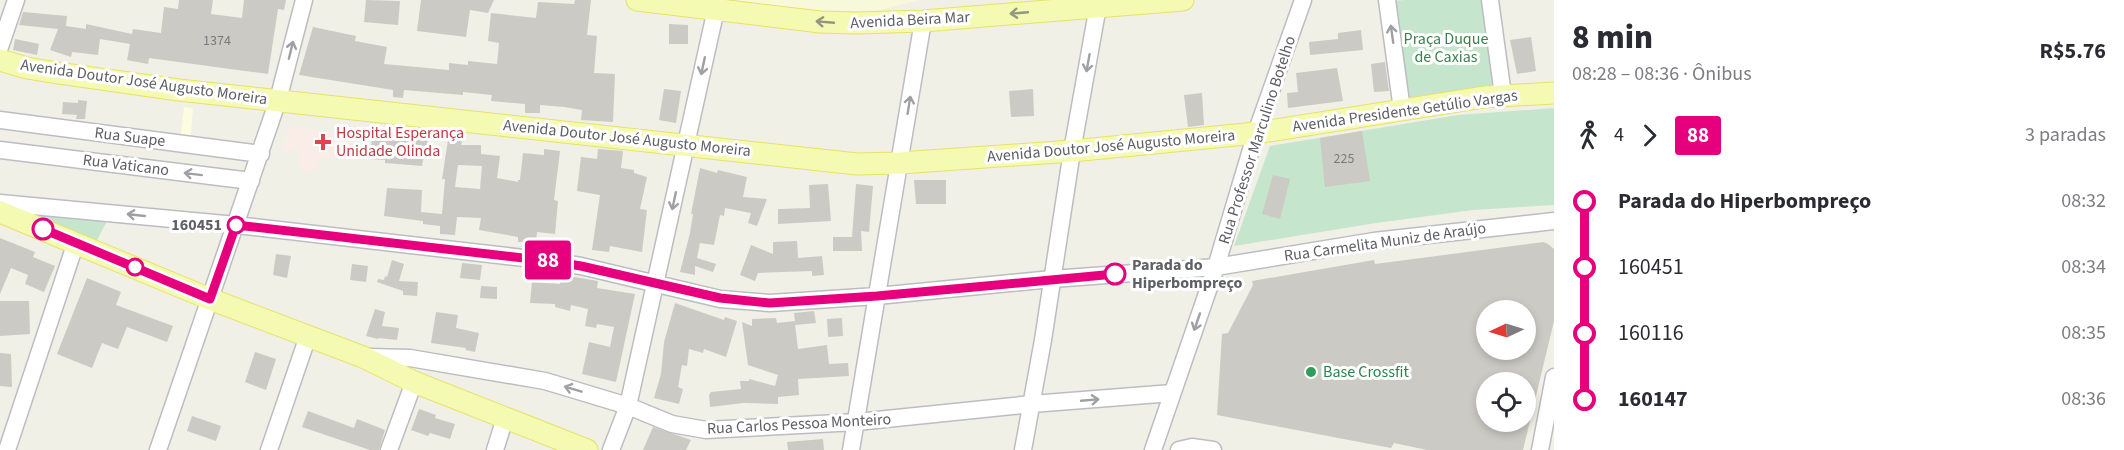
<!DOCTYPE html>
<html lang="pt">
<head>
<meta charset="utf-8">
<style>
  body { margin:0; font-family:"Source Sans 3",sans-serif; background:#f7f7f7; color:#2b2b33; height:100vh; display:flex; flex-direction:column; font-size:22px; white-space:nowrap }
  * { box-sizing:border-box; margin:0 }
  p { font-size:20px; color:#7c7c81 }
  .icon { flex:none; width:33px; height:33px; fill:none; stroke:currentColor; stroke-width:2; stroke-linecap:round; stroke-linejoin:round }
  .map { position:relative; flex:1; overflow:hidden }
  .sheet { display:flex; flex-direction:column; background:#fff; width:570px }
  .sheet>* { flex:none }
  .badge { padding:0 12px; border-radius:4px; font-size:21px; line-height:39px }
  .needle { width:39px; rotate:266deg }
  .tools { position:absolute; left:1476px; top:300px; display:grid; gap:12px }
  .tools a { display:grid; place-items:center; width:60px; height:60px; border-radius:50%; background:#fff; box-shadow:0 3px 9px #0003; font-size:30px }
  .map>.badge { position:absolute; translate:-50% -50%; box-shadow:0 0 0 3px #fff }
  .legs { display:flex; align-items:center; gap:9px; height:66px; padding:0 18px; font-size:20px }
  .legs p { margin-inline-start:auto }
  .summary { display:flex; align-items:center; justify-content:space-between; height:102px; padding:0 18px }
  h1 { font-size:33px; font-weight:800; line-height:45px }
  ul { padding:0 18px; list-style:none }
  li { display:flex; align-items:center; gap:21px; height:66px; font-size:22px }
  li i { display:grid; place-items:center; width:9px; height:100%; margin:0 8px; background:currentColor }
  li i::after { content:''; width:15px; height:15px; margin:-8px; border:4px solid; border-radius:50%; background:#fff }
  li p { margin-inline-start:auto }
  li:first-child i { background:linear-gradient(#0000 50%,currentColor 0) }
  li:last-child i { background:linear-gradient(currentColor 50%,#0000 0) }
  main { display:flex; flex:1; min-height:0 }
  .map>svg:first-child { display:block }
  .commercial { fill:#fcfce0 }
  .medical { fill:#faece6 }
  .green { fill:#c6e5cd }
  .sand { fill:#f8f8da }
  .building { fill:#cbcac4; fill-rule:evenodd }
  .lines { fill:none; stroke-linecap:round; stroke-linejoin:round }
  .minor-casing { stroke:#bcbdc2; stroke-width:19 }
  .major-casing { stroke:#e8e168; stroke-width:23 }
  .minor { stroke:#fff; stroke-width:16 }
  .major { stroke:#f5fab2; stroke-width:21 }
  .oneway { stroke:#949681 }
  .oneway2 { stroke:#9fa0a3 }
  .line-1-casing { stroke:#fff; stroke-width:14 }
  .line-1 { stroke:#e6007e; stroke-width:9 }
  .health-dot { fill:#e0444e; stroke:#fff; stroke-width:2 }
  .stop-1-dot { fill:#fff; stroke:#e6007e; stroke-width:3 }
  .leisure-dot { fill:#2e9e5b; stroke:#fff; stroke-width:2 }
  .labels { text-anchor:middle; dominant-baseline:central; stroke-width:6; stroke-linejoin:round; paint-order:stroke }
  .number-label { font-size:14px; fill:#7a7a7e }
  .street-label { font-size:16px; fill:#5f6066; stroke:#fff }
  .park-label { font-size:16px; fill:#3b814e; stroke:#fff }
  .health-label { font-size:16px; fill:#be3a42; stroke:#fff; text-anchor:start }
  .stop-label { font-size:16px; font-weight:bold; fill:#5f6066; stroke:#fff; text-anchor:end }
  .leisure-label { font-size:16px; fill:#27864d; stroke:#fff; text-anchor:start }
</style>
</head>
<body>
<main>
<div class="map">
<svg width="1554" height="450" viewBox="0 0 1554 450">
  <rect width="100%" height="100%" fill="#f0f0e7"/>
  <path class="commercial" d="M184,107L193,108L190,143L180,142Z"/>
  <path class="medical" d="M289,126L321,131L363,135L361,161L319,157L317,172L299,170L301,150H283Z"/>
  <path class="green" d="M1405,0H1485L1499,88L1410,102L1405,92L1392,1Z
    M1554,108V205L1473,210L1376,223L1234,246L1270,146L1458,115Z
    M0,209L111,213L93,248Z"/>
  <path class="sand" d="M666,0H920L855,16Z"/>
  <path class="building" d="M179,0H213L211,14L242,18L244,0H286L284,10L278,9L268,74L149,58L148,64L127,60L130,44L100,39L98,55L72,52L71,57L50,50L58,29L19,25L23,12L67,16L66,26L86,29V24L132,34L133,29L161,33L164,7L178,9Z
    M366,0L400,1L398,25L364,22Z
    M421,0H494L488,13L470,10L466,37L417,31Z
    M575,0H591L587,35L597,36L594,73L615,74L613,122L581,120L582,110L564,107L540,105V113H525V104L491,101L492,95L463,92V95L404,90L403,98L393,97V90L299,75L313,27L356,36L355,41L387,47L384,64L449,70V63L468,65V61L497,64L499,43L488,41L491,13L536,18L538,2L574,4Z
    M669,24L688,25V44H669Z
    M1361,30L1363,50L1310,55L1309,42L1338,39V33Z
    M1531,37L1536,71L1517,74L1510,40Z
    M15,39L39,44L37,55L13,50Z
    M1385,62L1389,91L1374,92L1371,64Z
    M1337,68L1343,101L1288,108L1287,93L1298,92L1296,73Z
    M664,89L681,91L676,123L659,120Z
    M1033,89L1034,116L1011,117L1009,91Z
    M1202,93L1204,125L1188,127L1184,95Z
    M78,100L87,101L85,119H76L77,115L62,114L63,102L78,103Z
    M1362,131L1370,181L1325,187L1320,138Z
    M386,136L428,138L427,155H424L422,166L385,163V160L370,159L372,137L386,138Z
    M448,140L462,141L461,145H481V154L500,156L497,178L518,182V180H520L523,153L544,155V149L560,151L554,200L558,201L555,234L537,232L536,242H518V237L479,230L481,218L457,217L455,235L440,234V226L423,224V221L384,216L387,188L422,190L421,212L442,214L445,179H442ZM458,165L482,166L480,189L455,187Z
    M598,149L623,151L621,168L634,170V173L647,177L640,209L647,210L642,252L610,246L609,252L592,250L600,195L577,191L581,157L597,159Z
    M700,168L717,173L718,170L747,177L743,197L767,199L757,226L748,223L751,213L725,208L724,216L720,215L714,245L700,243L697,258L716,264L713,272L695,266V275L680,272L690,233L693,214H691Z
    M1273,175L1290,179L1280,219L1262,214Z
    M914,180H946V204H916Z
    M828,184L831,221L778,224V209L810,208L809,185Z
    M856,184L873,186L869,232L861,231L862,251H833V237H852Z
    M0,238L35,252L33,257L55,266L44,292L25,284L28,275L11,268L0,294Z
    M797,241L798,258L822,256L824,275L812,276V271L758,273L755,281L740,275L751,245L773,254V242Z
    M1544,242L1548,244L1554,249V321L1523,450H1427L1394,443L1391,448L1217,415L1222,334L1228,333L1253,285L1252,281L1374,260L1375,264ZM1486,310H1526V350H1486ZM1486,382H1526V422H1486Z
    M276,254L291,256L287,278L273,275Z
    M392,260L404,264L399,281L418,282L417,296L403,295V291L377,282L378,279L384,280L385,276L387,277Z
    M462,263L482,265L480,280L460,278Z
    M352,264L368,266L366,282L350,280Z
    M562,275L598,281L597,288L635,294L616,382L582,374L589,342L610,347L614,327L597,324L596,328L585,326L588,309L571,305L570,311L555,307V304L530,303L532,282L560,284Z
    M87,278L121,292L116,305L173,326L167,342L127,327L118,349L102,343L92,368L57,354Z
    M481,286L497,287V299L480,298Z
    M0,301H29L30,334L0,336Z
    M675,303L724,320L725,317L737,321L726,357L704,349L703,353L689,349L687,366L682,365L678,387L683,389L679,404L654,398L661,374L664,342Z
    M375,309L385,312L382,326L399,328L397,340L379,338L378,339L366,336Z
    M814,311L816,323L795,325V324L798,349L827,345L829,364L848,363L849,376L798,379L799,395L778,397V404L743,403L710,407L709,395L711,392L741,389L740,381H749V379L775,386L778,375L748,365L742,322L752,326V319L776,318L777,323L795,321L794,313Z
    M436,312L458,315L456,328L479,333L475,352L466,350V348L431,343Z
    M842,318L843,336L828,337L827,319Z
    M255,352L276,359L266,390L245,382Z
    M0,353L11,354L12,387L0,386Z
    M419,409L436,415L435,418L455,424L450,439L430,433L428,436L411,430Z
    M308,411L354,428L357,419L385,430L379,450H370L302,427Z
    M192,416L221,426L216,441L187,431Z
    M653,427L691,440L686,450H643Z
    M823,439L824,450H788L787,442Z"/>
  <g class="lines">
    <defs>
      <path id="minor" d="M1387,0L1402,110
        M1490,0L1503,95
        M0,47L16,0
        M0,120L261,154
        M0,150L251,181
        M0,203L236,225L550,261L581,266L720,299L770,303L877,296L1052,279L1216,267L1374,241L1554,221
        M369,357L410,358L545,381L628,406L672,424L706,430L857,422L1032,404L1172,393
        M7,450L76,242
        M158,450L278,100L304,0
        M269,450L308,336
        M389,450L414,382
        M495,450L505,418
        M611,450L628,406L716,9
        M851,450L923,21
        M1023,450L1043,340L1072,151L1098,6
        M1153,450L1216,267L1256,133L1303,0
        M1179,450L1192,447L1213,450
        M1540,450L1554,377"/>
      <path id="major" d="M637,0L820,22L857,23L923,21L1183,0
        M0,60L27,68L58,73L179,90L857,164L900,163L1072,151L1256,133L1484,97L1554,93
        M0,212L210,299L363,357L414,382L587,450"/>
    </defs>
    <use href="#minor" class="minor-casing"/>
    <use href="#major" class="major-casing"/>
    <use href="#minor" class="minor"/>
    <use href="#major" class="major"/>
  </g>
  <defs><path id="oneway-shaft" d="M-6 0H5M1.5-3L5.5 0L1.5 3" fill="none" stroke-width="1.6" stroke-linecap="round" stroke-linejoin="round" transform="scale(1.5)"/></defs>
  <g class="oneway">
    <use href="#oneway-shaft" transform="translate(1019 13) rotate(175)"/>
    <use href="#oneway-shaft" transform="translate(825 22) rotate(-175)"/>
  </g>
  <g class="oneway2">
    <use href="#oneway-shaft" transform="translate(1392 34) rotate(-98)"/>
    <use href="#oneway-shaft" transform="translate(291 50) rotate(-76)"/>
    <use href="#oneway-shaft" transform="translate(1088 63) rotate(100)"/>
    <use href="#oneway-shaft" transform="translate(703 66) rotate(102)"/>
    <use href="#oneway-shaft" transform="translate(909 105) rotate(-81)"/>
    <use href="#oneway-shaft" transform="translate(193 174) rotate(-173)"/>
    <use href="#oneway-shaft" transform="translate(674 201) rotate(102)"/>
    <use href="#oneway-shaft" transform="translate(136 215) rotate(-174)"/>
    <use href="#oneway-shaft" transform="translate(1197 322) rotate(109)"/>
    <use href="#oneway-shaft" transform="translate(573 389) rotate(-163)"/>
    <use href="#oneway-shaft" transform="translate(1090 400) rotate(-5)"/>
  </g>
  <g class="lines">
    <defs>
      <path id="line-1" d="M43,229L210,299L236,225L550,261L581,266L720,298L770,303L877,296L1115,274"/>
    </defs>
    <use href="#line-1" class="line-1-casing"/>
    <use href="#line-1" class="line-1"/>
  </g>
  <path class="health-dot" d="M320 133h6v6h6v6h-6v6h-6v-6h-6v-6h6z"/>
  <g class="stop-1-dot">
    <circle cx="236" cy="225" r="8"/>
    <circle cx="43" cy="229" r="10"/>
    <circle cx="135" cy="267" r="8"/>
    <circle cx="1115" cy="274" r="10"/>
  </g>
  <circle class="leisure-dot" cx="1311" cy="372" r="6"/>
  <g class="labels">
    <g class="number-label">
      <text x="217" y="41">1374</text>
      <text x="1344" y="159">225</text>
    </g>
    <g class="street-label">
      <text transform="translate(910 20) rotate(-3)">Avenida Beira Mar</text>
      <text transform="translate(144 82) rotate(8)">Avenida Doutor José Augusto Moreira</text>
      <text transform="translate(1405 111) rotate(-8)">Avenida Presidente Getúlio Vargas</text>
      <text transform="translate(130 137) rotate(7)">Rua Suape</text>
      <text transform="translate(627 138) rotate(6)">Avenida Doutor José Augusto Moreira</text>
      <text transform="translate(1257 140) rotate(-72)">Rua Professor Marculino Botelho</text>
      <text transform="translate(1111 146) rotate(-5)">Avenida Doutor José Augusto Moreira</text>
      <text transform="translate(126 165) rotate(7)">Rua Vaticano</text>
      <text transform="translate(1385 242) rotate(-8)">Rua Carmelita Muniz de Araújo</text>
      <text transform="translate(799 424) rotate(-3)">Rua Carlos Pessoa Monteiro</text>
    </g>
    <g class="park-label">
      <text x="1446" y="39">Praça Duque<tspan x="1446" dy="18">de Caxias</tspan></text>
    </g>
    <g class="health-label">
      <text x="336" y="133">Hospital Esperança<tspan x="336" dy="18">Unidade Olinda</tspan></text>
    </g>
    <g class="stop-label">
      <text x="222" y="225">160451</text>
      <text x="1132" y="265" text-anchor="start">Parada do<tspan x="1132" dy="18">Hiperbompreço</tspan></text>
    </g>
    <g class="leisure-label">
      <text x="1323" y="372">Base Crossfit</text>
    </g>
  </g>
</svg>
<div class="tools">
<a><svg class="needle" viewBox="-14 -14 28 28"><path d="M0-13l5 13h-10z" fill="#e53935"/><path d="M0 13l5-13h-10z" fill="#7c7c81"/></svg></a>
<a><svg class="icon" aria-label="locate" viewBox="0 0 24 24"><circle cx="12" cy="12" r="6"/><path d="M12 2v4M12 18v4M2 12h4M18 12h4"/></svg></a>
</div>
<b class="badge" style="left:548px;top:260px;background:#e6007e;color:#fff">88</b>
</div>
<section class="sheet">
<div class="summary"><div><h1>8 min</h1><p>08:28 – 08:36 · Ônibus</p></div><b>R$5.76</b></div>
<div class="legs"><svg class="icon" aria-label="walk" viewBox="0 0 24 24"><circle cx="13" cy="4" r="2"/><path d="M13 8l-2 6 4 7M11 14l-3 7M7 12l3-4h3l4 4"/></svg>4<svg class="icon" aria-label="forward" viewBox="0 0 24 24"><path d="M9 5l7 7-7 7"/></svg><b class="badge" style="background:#e6007e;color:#fff">88</b><p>3 paradas</p></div>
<ul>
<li><i style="color:#e6007e"></i><b>Parada do Hiperbompreço</b><p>08:32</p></li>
<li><i style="color:#e6007e"></i><span>160451</span><p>08:34</p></li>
<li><i style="color:#e6007e"></i><span>160116</span><p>08:35</p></li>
<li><i style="color:#e6007e"></i><b>160147</b><p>08:36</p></li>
</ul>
</section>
</main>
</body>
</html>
